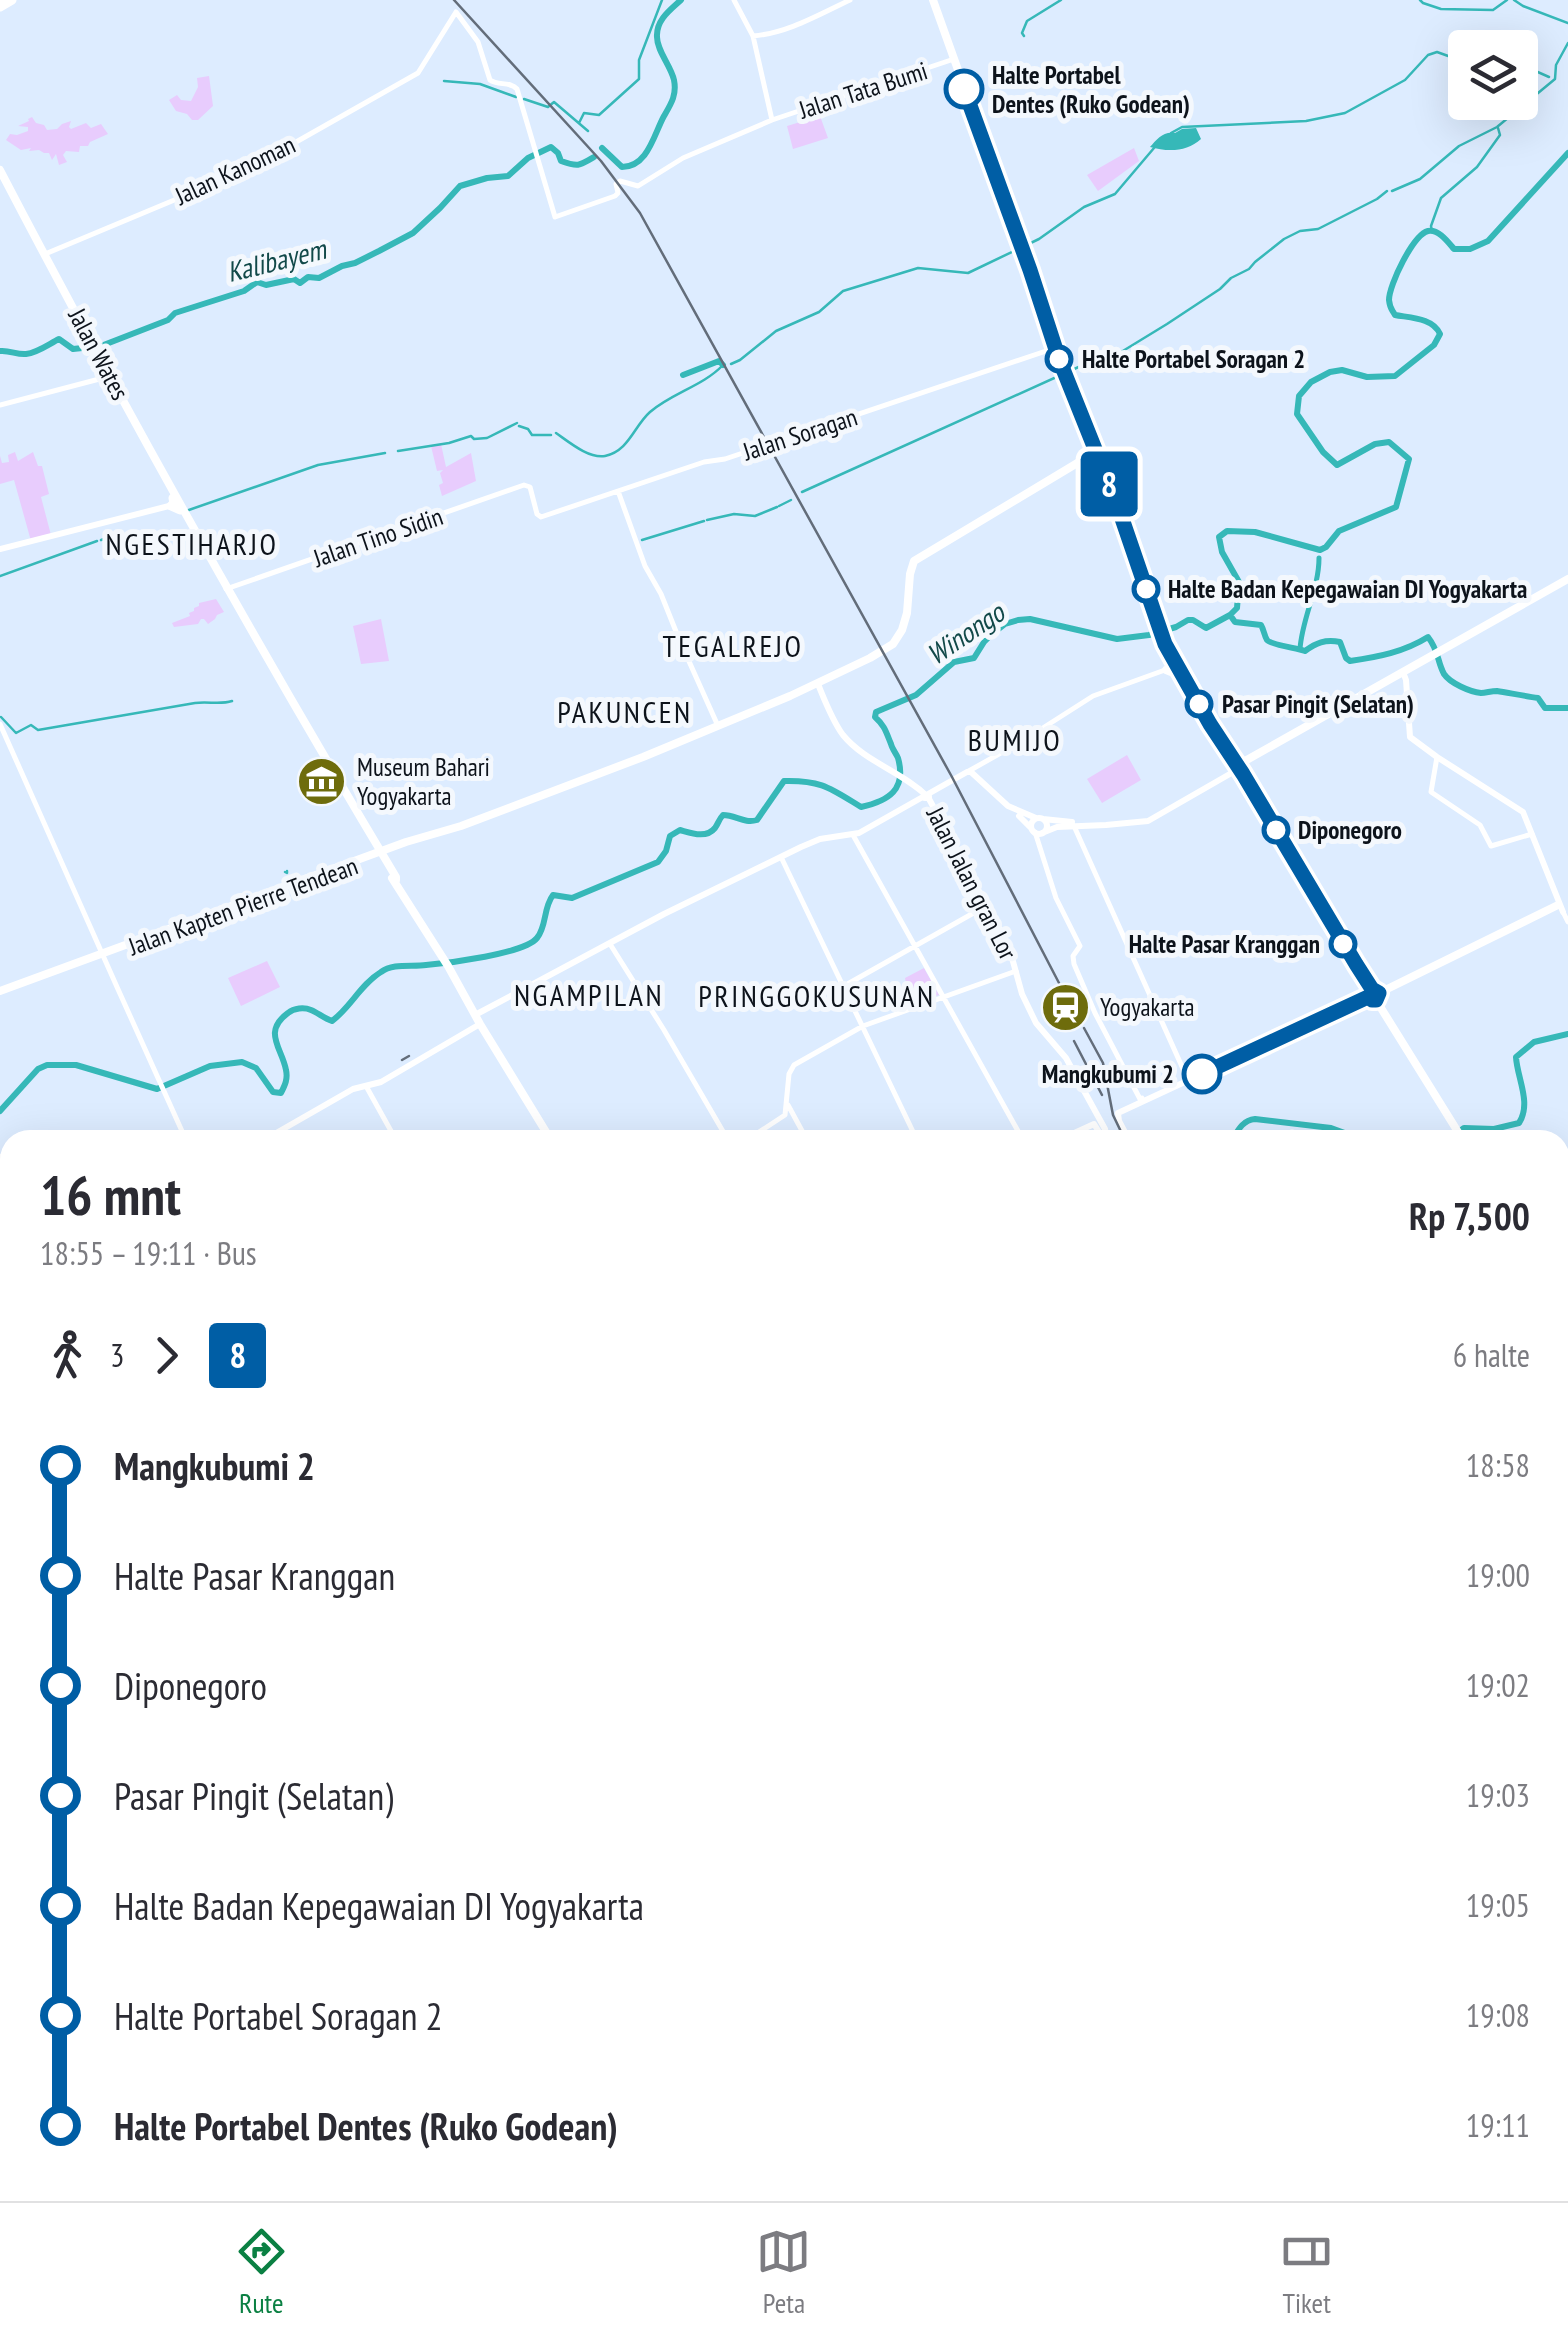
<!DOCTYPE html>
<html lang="id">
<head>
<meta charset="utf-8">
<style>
  body { margin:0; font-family:"PT Sans Narrow",sans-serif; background:#f7f7f7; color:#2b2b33; height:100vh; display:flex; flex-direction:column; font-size:38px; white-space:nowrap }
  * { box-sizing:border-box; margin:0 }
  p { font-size:32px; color:#7c7c81 }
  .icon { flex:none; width:55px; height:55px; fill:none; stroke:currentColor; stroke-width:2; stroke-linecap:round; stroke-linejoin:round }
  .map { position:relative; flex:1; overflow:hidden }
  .side { position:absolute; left:0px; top:1130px; width:1570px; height:1072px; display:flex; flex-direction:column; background:#fff; border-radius:30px 30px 0 0; box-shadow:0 10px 40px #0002 }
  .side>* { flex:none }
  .badge { padding:0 20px; border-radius:8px; font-size:35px; line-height:65px }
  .tools { position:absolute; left:1448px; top:30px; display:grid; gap:20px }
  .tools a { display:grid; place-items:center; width:90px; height:90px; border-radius:10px; background:#fff; box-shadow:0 10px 40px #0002; font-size:50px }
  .map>.badge { position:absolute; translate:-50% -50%; box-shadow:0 0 0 5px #fff }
  .legs { display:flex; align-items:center; gap:15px; height:110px; padding:0 40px; font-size:32px }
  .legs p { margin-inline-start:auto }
  .summary { display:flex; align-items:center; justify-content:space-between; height:170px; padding:0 40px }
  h1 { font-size:55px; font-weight:600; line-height:75px }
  ul { padding:0 40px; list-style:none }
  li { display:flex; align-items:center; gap:35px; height:110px; font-size:38px }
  li i { display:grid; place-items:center; width:15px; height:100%; margin:0 12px; background:currentColor }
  li i::after { content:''; width:25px; height:25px; margin:-12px; border:8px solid; border-radius:50%; background:#fff }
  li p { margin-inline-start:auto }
  li:first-child i { background:linear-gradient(#0000 50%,currentColor 0) }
  li:last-child i { background:linear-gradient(currentColor 50%,#0000 0) }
  .dock { display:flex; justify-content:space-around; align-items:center; height:140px; border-top:2px solid #e1e1e2; background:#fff; font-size:28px; color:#7c7c81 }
  .dock a { display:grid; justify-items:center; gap:5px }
  .dock .current { color:#0b8043 }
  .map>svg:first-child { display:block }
  .green { fill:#e8ccfd }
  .water { fill:#36b8b8 }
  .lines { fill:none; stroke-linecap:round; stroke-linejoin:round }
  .stream { stroke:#36b8b8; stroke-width:2.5 }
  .canal { stroke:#36b8b8; stroke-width:5 }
  .river { stroke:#36b8b8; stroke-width:6 }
  .tertiary { stroke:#fff; stroke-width:5 }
  .secondary { stroke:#fff; stroke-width:6 }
  .primary { stroke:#fff; stroke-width:8 }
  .trunk { stroke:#fff; stroke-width:9 }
  .rail { stroke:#636d7a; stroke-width:2.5 }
  .line-1-casing { stroke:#fff; stroke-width:22 }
  .line-1 { stroke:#005ea5; stroke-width:15 }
  .stop-1-dot { fill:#fff; stroke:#005ea5; stroke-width:5 }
  .labels { text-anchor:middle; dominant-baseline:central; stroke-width:10; stroke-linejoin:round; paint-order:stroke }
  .stop-label { font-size:25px; font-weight:bold; fill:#0d131b; stroke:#f4f8fd; text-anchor:start }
  .street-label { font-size:25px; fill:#0d131b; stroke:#f4f8fd }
  .poi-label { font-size:25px; fill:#0d131b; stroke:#f4f8fd; text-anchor:start }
  .water-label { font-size:28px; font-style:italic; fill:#124949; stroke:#f4f8fd }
  .quarter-label { font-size:30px; letter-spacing:2.5px; fill:#0d131b; stroke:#f4f8fd }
</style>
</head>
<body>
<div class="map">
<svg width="1568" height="2201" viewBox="0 0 1568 2201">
  <rect width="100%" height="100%" fill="#ddecff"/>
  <path class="green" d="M209,76L213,106L198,120H192L187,114L176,111L169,100L177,95L181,100L191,101L198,87L197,78Z
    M820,116L828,138L793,149L787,126Z
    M32,117L36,123L44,125L47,130L57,129L62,124L71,121L69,127L71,129L86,123L91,128L101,124L108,134L90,142L88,146H80L79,152L66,151L63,155L67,162L59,165L56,154L52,160L49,153H44L39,150L29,151L31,148L21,150L6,140L10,134L17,135L28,131V127L18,126L29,121L28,119Z
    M1134,148L1139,161L1098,191L1087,175Z
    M441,444L446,467L471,453L476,481L442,496L439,485L443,483L440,473L443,470L437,471L431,446Z
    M15,452L18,461L33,452L38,466H42L49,494L41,497L51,535L31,541L14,480L0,484V456L2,463L9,462L8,455Z
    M216,599L224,612L217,615L215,619L208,624L204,619H201L198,624L174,627L172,623L190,616L189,613L194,611V608L199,606V603Z
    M381,619L389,661L361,664L353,626Z
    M1127,755L1141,780L1102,803L1087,779Z
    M267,961L280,987L241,1006L228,978Z
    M924,968L939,995L917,1002L907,988L905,978Z"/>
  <path class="water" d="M1196,128L1201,139C1187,152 1168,152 1150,147C1157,139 1163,131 1175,133L1182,129Z"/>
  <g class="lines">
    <path class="stream" d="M1420,0L1423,3L1441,9L1493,10L1507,0
      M1514,0L1523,6L1568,23
      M1024,36L1022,33L1027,21L1061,0
      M1520,64L1549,77
      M444,81L480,84L516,97
      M524,99L548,107L554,102L588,131
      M579,123L584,113L599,115L639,79V60L662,0
      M1171,133L1182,127L1306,121L1345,113L1405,80L1428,55L1437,52L1465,62
      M1392,191L1420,179L1459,146L1497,127L1555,79L1556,65L1568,43
      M1432,231L1431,226L1441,198L1477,167L1500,135L1498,128
      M731,364L740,360L776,331L819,312L843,291L918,268L968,273L1039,239L1084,207L1115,194L1154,148
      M519,426L528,429L532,435H551
      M556,433C569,442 589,459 605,456C629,451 634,426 650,412C672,393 703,386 723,365
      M398,451L449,443L471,436L474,439L487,438L517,423
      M802,492L1094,360L1113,357L1167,324L1220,289L1231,278L1249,269L1255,262L1284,239L1300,231L1318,229L1377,199L1387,191
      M779,506L791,500
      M186,511L318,465L385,453
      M707,520L734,514L755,516L777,507
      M101,540L113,536
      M642,540L704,521
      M0,576L97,541
      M1,717L16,733L31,725L38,730L195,703C208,701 220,705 232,701
      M285,872L287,873V871
      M0,1344L10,1339"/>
    <path class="canal" d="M1300,649C1302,618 1319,589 1319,558"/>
    <path class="river" d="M602,148L622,167C648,167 654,134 664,116C671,104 677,95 674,80C671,66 657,51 657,37C656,20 670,10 681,0
      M0,351C10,350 17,355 26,354C37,353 49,344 59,339L73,349L101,346L168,320L175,313L244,291L257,282L266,285L294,279L300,283L308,277L319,278L342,266L355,263L379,251L413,233L440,208L460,186L487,178L508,176L528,158L551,147L558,153L561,161C578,167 579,166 594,157
      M683,375L719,361L723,365
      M1230,615L1235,622L1261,625C1264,630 1264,635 1267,640C1271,645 1297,648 1305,651C1316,643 1325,639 1340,642L1346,658L1350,661C1378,657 1404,652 1428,637C1439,651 1437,661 1444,674C1450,683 1470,692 1481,693C1486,693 1491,691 1497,691C1509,693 1525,696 1538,698L1545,708H1568
      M0,1111L38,1069L47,1065H76L157,1089L210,1066L242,1062L256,1068L273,1092L281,1093C285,1085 288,1079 286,1070C282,1048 262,1032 288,1013C294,1008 304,1007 311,1010C318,1013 324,1018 332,1021C350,1008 361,984 381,972C393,963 412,967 426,965C448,963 524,954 537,938C547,926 543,908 553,895L572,898L658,862L666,851L670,836L680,830C691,833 706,839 715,828C718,824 719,819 723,815C736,815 744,824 757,820L784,781C821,780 830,788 861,807C888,801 907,790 898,758C896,753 892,749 891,744C886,732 885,726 875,717L876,712L916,695L954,662L974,658L984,642L991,635L1005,624L1018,620L1030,619L1117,639L1149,635L1176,627L1188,620H1193L1206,628L1230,615L1237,608L1239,582L1222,552L1219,537L1227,531L1255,532L1320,550L1326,547L1339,531L1396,507L1409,459L1389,442L1375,444L1337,465L1323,452L1297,414L1299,396L1311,382L1330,372L1342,370L1367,377L1395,376L1434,345L1440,334C1433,318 1411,318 1395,315C1391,308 1390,309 1389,300C1389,285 1413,235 1428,231C1439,229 1448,242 1454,249H1470L1488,241L1568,153
      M1232,1140C1238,1130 1243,1120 1255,1119L1331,1128L1364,1140
      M1448,1140L1464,1128L1494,1129L1519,1123C1532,1103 1517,1078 1516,1057L1534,1042L1568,1034
      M108,2201L153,2192"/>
    <path class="tertiary" d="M734,0L753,36L772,120
      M0,1L2,0
      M753,36C788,33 818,15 850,0
      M45,254L227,178L289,146L418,73L456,12L478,42L490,80C498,86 510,81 517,89L555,217L615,196L618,193L616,184L620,181L638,186L683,158L772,120L954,59
      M0,405L107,377
      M618,491L645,566L661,594L679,639L718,726
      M226,589L524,485L530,487L537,514L541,517L704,462L725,459L1055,348
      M0,724L117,987
      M1437,757L1431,792L1480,825L1491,846L1532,834
      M967,772L1024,740L1093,696L1176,666
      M1074,826L1188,1080
      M1035,832L1056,898L1080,946L1073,956L1074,964L1095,1013L1140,1099L1142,1098
      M853,835L1023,1140
      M781,857L917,1140
      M1563,912L1568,922
      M610,944L664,1030L728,1140
      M844,986L986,906
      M117,987L186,1140
      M1270,1039L1367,994
      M366,1086L396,1140
      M788,1105L807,1140
      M747,1140L785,1115L789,1074L794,1065L863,1026L1016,971
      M1259,1140L1292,1132L1322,1140
      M1560,1200L1568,1214
      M0,1619L10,1640
      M1560,1633L1568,1644
      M1560,1844L1568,1841
      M1560,2039L1568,2058
      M1560,2073L1568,2070
      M730,2192L733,2201
      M1455,2192L1458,2201"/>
    <path class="secondary" d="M0,549L173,505
      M1403,672L1406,680L1410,737L1437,757L1523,812L1563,912
      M818,684C825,701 832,720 843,735C865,762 903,772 928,797L1009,947L1022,994L1036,1023L1066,1058L1105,1129L1107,1140
      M1019,816L1031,828
      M1031 826a8 8 0 1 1 16 0a8 8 0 1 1-16 0Z
      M1043,819L1072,822
      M1042,833L1057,827L1106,825L1148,821L1235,771
      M475,1015L664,914L801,847L820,839L859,833L967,772H971L1008,806L1036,818
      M264,1140L353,1089L381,1082L480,1024
      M1059,1140L1094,1124L1104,1140
      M1129,1140L1119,1121L1118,1113L1368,997
      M1560,1158L1568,1155
      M1560,1470L1568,1466
      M0,1610L10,1606
      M1560,1624L1568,1622
      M0,2095L10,2108
      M0,2169L10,2163
      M1560,2169L1568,2165
      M1315,2192L1317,2201
      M0,2197L3,2201
      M226,2201L232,2192
      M688,2201L696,2192
      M1493,2201L1510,2192"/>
    <path class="primary" d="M933,0L1061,358L1066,378L1117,504L1165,644L1236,766
      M0,170C125,410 257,645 396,877V880
      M1166,670L1176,674
      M1237,765L1372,989
      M1236,766L1568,579
      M925,797H928
      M392,878L448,966L480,1024L551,1140
      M1367 995a6 6 0 1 1 12 0a6 6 0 1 1-12 0Z
      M0,991L406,842L461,826L643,757L790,696L870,658L893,644L902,630L907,613L910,574L914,561L1094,453
      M1379,993L1558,905
      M1376,1000L1463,1140
      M0,1158L10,1182
      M1560,1275L1568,1272
      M1560,1299L1568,1312
      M0,1301L10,1295
      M0,1895L10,1890
      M455,2192L459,2201
      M1167,2192L1173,2201"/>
    <path class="trunk" d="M0,7L12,0
      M173,498L174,503L171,506L180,510"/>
    <path class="rail" d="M454,0L601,161L640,213L952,777L1059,983
      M1084,1028L1103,1063L1113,1115L1125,1140
      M1074,1041L1102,1095
      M402,1060L409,1056
      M1560,1641L1568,1651
      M1560,1776L1568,1783
      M1560,1798L1568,1809"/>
  </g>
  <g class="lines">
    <defs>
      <path id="line-1" d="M964,89L1030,270L1059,359L1117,504L1165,644L1210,724L1243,774L1356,964L1372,989L1379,993L1376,1000H1372L1368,997L1202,1074"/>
    </defs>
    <use href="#line-1" class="line-1-casing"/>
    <use href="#line-1" class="line-1"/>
  </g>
  <defs>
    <symbol id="museum-disc" viewBox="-11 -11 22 22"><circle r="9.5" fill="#6e6c0c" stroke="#f4f8fd"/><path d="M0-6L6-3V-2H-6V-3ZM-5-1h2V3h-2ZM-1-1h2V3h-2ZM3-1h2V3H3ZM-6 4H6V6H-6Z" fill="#fff"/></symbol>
    <symbol id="station-disc" viewBox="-11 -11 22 22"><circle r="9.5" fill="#6e6c0c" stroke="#f4f8fd"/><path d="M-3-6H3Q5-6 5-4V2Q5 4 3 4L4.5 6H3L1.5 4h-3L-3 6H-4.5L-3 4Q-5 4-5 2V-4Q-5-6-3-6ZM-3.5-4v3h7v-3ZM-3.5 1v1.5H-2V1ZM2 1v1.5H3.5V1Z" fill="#fff"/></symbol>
  </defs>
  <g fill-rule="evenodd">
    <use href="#museum-disc" x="294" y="754" width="55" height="55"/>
    <use href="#station-disc" x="1038" y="980" width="55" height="55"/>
  </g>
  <g class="stop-1-dot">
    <circle cx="964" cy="89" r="18"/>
    <circle cx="1059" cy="359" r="12"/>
    <circle cx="1146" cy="589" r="12"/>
    <circle cx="1199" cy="704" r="12"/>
    <circle cx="1276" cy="830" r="12"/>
    <circle cx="1343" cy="944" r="12"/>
    <circle cx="1202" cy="1074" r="18"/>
  </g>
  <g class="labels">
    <g class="stop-label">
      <text x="992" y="75">Halte Portabel<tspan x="992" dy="29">Dentes (Ruko Godean)</tspan></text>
      <text x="1082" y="359">Halte Portabel Soragan 2</text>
      <text x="1168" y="589">Halte Badan Kepegawaian DI Yogyakarta</text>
      <text x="1222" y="704">Pasar Pingit (Selatan)</text>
      <text x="1298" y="830">Diponegoro</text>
      <text x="1320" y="944" text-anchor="end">Halte Pasar Kranggan</text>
      <text x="1174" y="1074" text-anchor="end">Mangkubumi 2</text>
    </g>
    <g class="street-label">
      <text transform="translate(863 90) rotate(-18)">Jalan Tata Bumi</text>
      <text transform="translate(235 170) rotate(-25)">Jalan Kanoman</text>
      <text transform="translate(99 354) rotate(62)">Jalan Wates</text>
      <text transform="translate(800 434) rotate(-18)">Jalan Soragan</text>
      <text transform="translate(378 537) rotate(-19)">Jalan Tino Sidin</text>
      <text transform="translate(972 883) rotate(63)">Jalan Jalan gran Lor</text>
      <text transform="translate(243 906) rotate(-20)">Jalan Kapten Pierre Tendean</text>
    </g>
    <g class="poi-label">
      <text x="357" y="767">Museum Bahari<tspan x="357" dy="29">Yogyakarta</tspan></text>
      <text x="1100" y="1007">Yogyakarta</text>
    </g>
    <g class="water-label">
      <text transform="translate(276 260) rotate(-14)">Kalibayem</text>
      <text transform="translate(965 633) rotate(-34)">Winongo</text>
    </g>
    <g class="quarter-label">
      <text x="192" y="543">NGESTIHARJO</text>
      <text x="733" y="645">TEGALREJO</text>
      <text x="625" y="711">PAKUNCEN</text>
      <text x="1015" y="739">BUMIJO</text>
      <text x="589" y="994">NGAMPILAN</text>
      <text x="817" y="995">PRINGGOKUSUNAN</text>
    </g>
  </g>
</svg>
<div class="tools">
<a><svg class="icon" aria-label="layers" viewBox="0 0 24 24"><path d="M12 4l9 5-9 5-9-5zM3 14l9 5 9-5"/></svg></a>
</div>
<b class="badge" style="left:1109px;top:484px;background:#005ea5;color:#fff">8</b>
<section class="side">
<div class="summary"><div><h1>16 mnt</h1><p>18:55 – 19:11 · Bus</p></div><b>Rp 7,500</b></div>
<div class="legs"><svg class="icon" aria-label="walk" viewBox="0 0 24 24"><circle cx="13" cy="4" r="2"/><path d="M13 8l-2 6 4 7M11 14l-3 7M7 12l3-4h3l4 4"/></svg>3<svg class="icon" aria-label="forward" viewBox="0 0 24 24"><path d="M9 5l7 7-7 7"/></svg><b class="badge" style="background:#005ea5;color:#fff">8</b><p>6 halte</p></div>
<ul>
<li><i style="color:#005ea5"></i><b>Mangkubumi 2</b><p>18:58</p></li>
<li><i style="color:#005ea5"></i><span>Halte Pasar Kranggan</span><p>19:00</p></li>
<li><i style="color:#005ea5"></i><span>Diponegoro</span><p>19:02</p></li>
<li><i style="color:#005ea5"></i><span>Pasar Pingit (Selatan)</span><p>19:03</p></li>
<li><i style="color:#005ea5"></i><span>Halte Badan Kepegawaian DI Yogyakarta</span><p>19:05</p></li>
<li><i style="color:#005ea5"></i><span>Halte Portabel Soragan 2</span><p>19:08</p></li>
<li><i style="color:#005ea5"></i><b>Halte Portabel Dentes (Ruko Godean)</b><p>19:11</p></li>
</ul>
</section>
</div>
<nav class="dock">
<a class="current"><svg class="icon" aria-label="directions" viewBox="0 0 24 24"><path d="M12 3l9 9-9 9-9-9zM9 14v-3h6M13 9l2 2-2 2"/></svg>Rute</a>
<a><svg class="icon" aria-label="map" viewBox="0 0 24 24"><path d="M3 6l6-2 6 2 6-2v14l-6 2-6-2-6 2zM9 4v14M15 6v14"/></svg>Peta</a>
<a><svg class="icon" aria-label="tickets" viewBox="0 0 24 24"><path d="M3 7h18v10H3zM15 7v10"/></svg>Tiket</a>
</nav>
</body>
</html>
